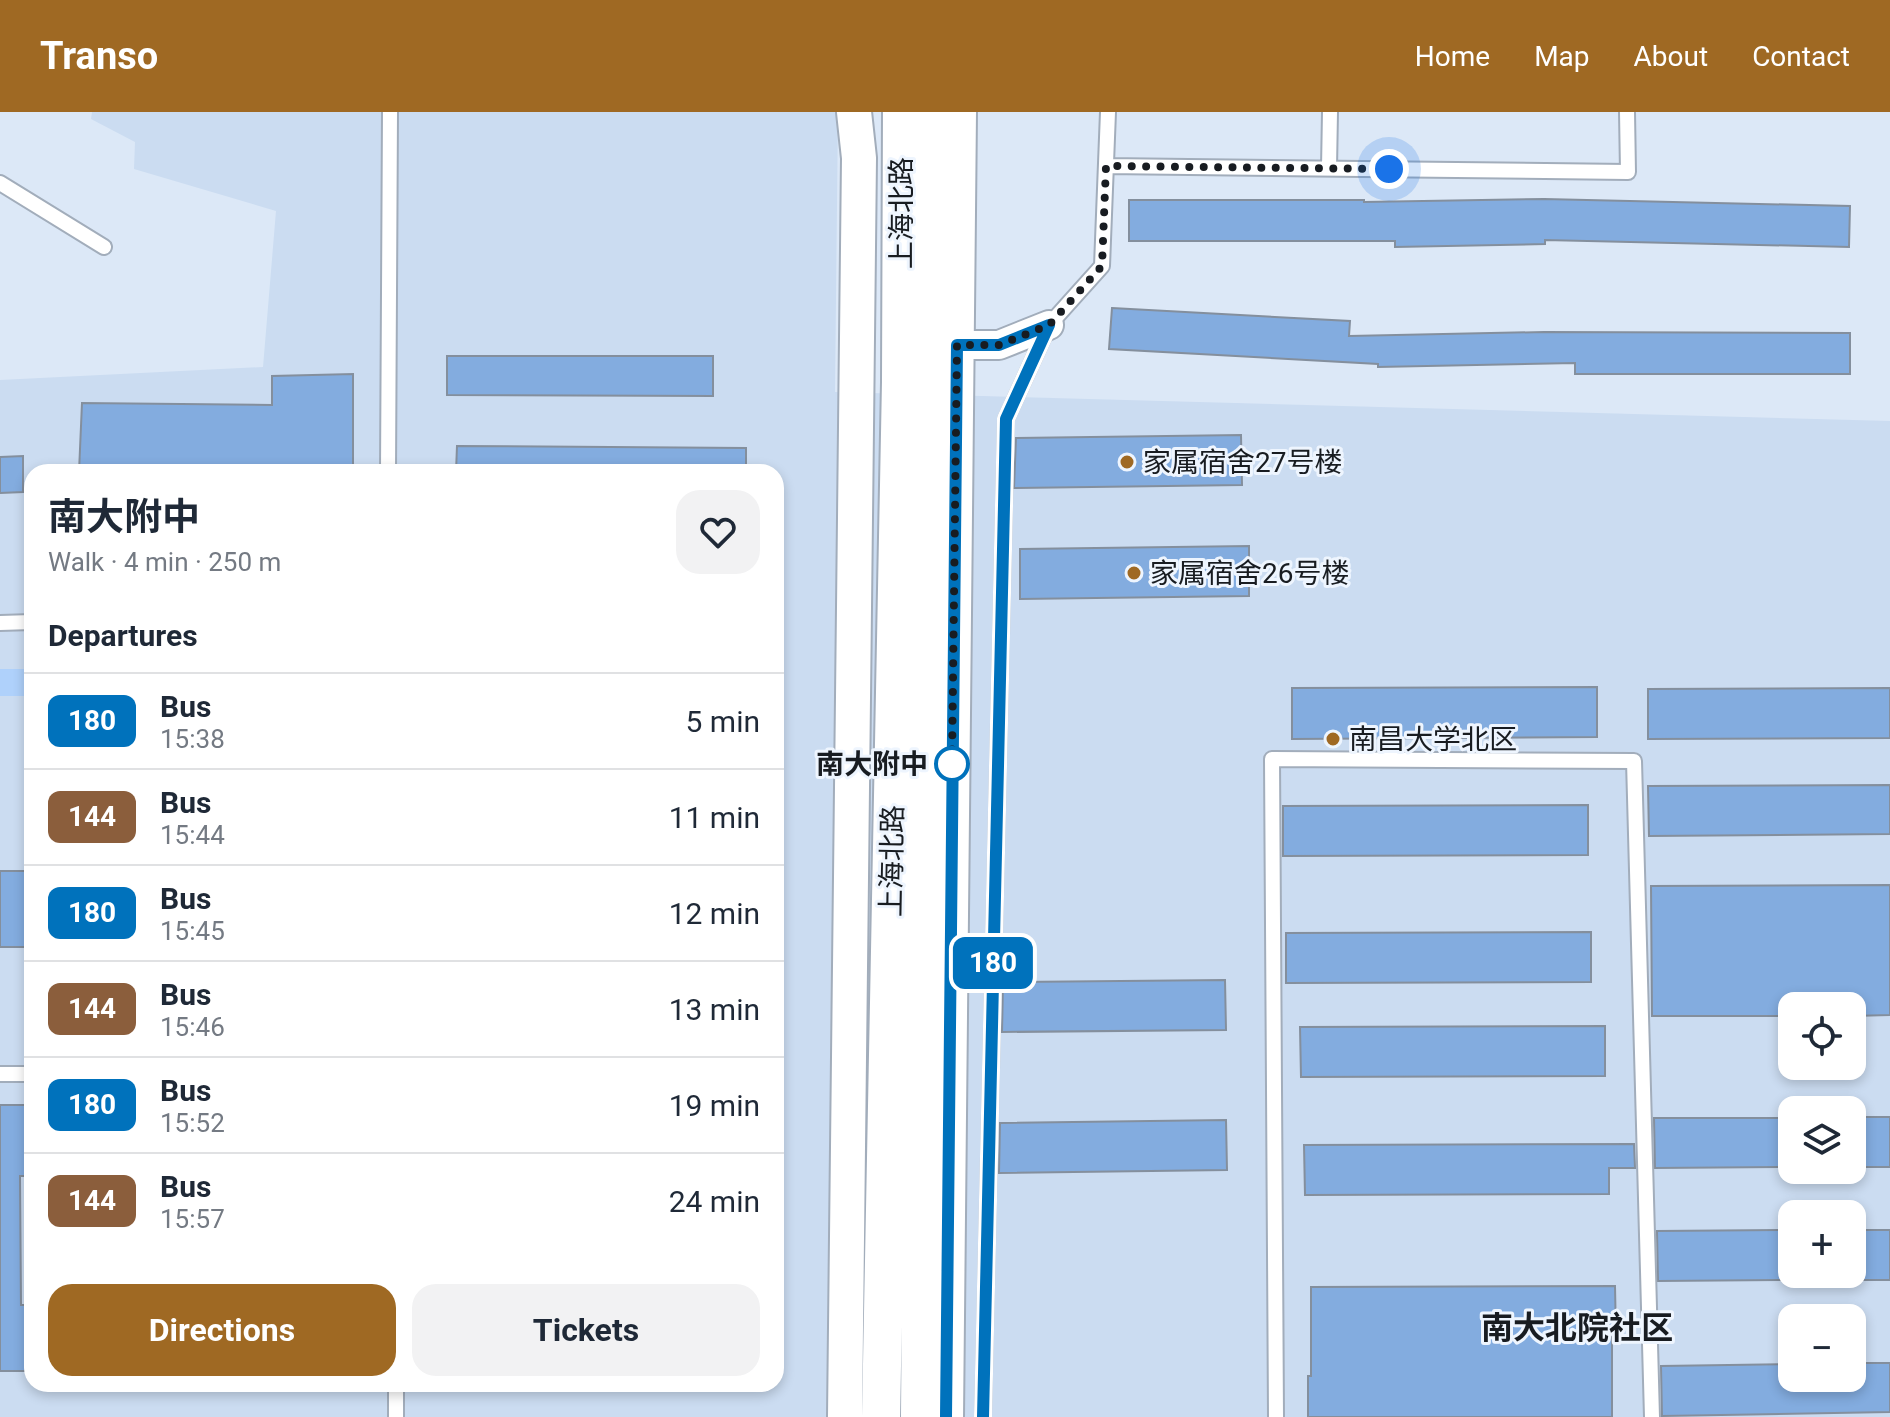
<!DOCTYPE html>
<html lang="en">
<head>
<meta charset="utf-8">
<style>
  body { margin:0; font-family:Roboto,"Noto Sans SC",sans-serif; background:#f2f2f3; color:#1f2937; height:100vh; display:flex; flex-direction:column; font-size:30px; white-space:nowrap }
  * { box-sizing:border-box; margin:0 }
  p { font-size:26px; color:#747a83 }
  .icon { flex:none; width:44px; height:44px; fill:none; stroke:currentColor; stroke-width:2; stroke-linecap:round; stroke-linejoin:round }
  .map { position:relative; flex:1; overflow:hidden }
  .side { position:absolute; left:24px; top:352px; width:760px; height:928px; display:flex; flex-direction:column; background:#fff; border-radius:24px; box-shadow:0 4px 12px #0003 }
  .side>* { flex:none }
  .badge { padding:0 16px; border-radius:12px; font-size:28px; line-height:52px }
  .tools { position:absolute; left:1778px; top:880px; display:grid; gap:16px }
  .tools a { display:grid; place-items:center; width:88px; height:88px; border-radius:16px; background:#fff; box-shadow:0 4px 12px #0003; font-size:40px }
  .you { position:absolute; width:40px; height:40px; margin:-20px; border:6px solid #fff; border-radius:50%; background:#1a73e8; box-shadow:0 0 0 12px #1a73e833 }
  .map>.badge { position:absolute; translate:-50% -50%; box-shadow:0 0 0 4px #fff }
  h2 { padding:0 24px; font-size:30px; line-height:72px }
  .round { display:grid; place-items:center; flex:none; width:84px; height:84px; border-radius:24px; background:#f2f2f3 }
  .head { display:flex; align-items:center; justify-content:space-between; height:136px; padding:0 24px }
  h1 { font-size:38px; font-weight:700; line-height:60px }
  .primary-button { display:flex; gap:16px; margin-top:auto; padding:16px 24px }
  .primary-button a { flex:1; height:92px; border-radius:24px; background:#9f6923; color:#fff; font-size:32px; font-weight:700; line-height:92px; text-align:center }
  .primary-button a+a { background:#f2f2f3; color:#1f2937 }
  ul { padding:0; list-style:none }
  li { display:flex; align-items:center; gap:24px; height:96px; padding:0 24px; border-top:2px solid #e0e1e3 }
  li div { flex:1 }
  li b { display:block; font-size:30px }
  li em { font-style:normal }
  li .badge { min-width:88px; font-weight:700; text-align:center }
  header { display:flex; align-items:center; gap:48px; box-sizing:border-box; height:112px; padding:0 40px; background:#9f6923; color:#fff }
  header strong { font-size:38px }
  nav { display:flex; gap:44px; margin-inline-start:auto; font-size:28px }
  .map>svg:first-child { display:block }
  .built { fill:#cbdcf1; fill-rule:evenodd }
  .water { fill:#afd1fb }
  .building { fill:#83acdf; stroke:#848f9d; stroke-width:2 }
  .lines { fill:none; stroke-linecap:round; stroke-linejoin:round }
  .service-casing { stroke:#a2adbb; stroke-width:18 }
  .minor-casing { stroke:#a2adbb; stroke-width:32 }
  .tertiary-casing { stroke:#a2adbb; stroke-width:38 }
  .secondary-casing { stroke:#a2adbb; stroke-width:42 }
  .service { stroke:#fff; stroke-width:14 }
  .minor { stroke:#fff; stroke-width:28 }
  .tertiary { stroke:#fff; stroke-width:34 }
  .secondary { stroke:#fff; stroke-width:38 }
  .line-casing { stroke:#fff; stroke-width:18 }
  .line { stroke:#0072bc; stroke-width:12 }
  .walk { stroke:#181c21; stroke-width:8; stroke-dasharray:0 14.4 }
  .poi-dot { fill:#9f6923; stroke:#eef5fe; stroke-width:3 }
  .stop-dot { fill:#fff; stroke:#0072bc; stroke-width:4 }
  .labels { text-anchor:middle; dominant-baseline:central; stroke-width:6; stroke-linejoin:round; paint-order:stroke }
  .street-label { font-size:28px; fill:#181c21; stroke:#eef5fe }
  .poi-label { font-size:28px; fill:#181c21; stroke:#eef5fe; text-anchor:start }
  .stop-label { font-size:28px; font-weight:bold; fill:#181c21; stroke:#eef5fe; text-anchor:end }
  .quarter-label { font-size:32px; font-weight:bold; fill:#181c21; stroke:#eef5fe }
</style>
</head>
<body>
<header>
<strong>Transo</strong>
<nav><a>Home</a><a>Map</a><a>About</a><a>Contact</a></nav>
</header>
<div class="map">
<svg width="1890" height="1305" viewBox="0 0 1890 1305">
  <rect width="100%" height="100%" fill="#dce8f7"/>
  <path class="built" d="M92,0H838L835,280L1890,309V1305H0V268L263,255L276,99L134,57L135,30L91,7ZM32,360H776V1272H32ZM1792,894H1852V954H1792ZM1792,998H1852V1058H1792ZM1792,1102H1852V1162H1792ZM1792,1206H1852V1266H1792Z"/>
  <path class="water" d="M0,557H32V584H0Z"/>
  <path class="building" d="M1544,87L1850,94L1849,135L1545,128V132L1395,135V129H1129V88H1364V90Z
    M1112,196L1350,209L1349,224L1544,220L1850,221V262H1575V251L1378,255V252L1109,237Z
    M447,244H713V284L447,283Z
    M353,262V360H79L82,291L272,293V264Z
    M1241,323L1242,373L1014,376L1016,326Z
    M457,334L746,336V360H456Z
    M23,344V380L0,381V345Z
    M1249,434V484L1020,487V437Z
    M1597,575V625L1292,627V576Z
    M1890,576V626L1648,627V577Z
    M1890,673V722L1649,724L1648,674Z
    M1588,693V743L1283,744V694Z
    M0,759H32V835H0Z
    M1890,773V903L1852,904V894H1792V904H1652L1651,774Z
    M1591,820V870L1286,871V821Z
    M1225,868L1226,918L1002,920L1003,870Z
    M1605,914V964L1301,965L1300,915Z
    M0,993H32V1064H20L21,1193H32V1259H0Z
    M1852,1005H1890V1055H1852Z
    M1654,1006H1792V1055L1655,1056Z
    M1226,1008L1227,1058L999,1061L1000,1011Z
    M1634,1032L1635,1056H1609V1082L1305,1083L1304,1033Z
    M1792,1118V1168L1658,1169L1657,1119Z
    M1852,1118H1890V1168H1852Z
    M1615,1174L1616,1224H1612V1305H1308V1264H1311V1175Z
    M1852,1251H1890V1300L1662,1304L1661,1254L1792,1252V1266H1852Z"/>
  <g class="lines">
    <defs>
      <path id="service" d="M1106,54L1628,60L1627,0
        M1329,56L1330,0
        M0,71L104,135
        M388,360L390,0
        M0,511L32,510
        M0,962H32
        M396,1272V1305
        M983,1305L1006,307L1049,213L1102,154L1108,0
        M1276,1305L1272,647L1634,649L1652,1305"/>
      <path id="minor" d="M938,233H999L1049,213"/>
      <path id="tertiary" d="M845,1305L859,46L854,0
        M946,1305L959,0"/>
      <path id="secondary" d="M881,1305L901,270L902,0
        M920,1305L931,0"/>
    </defs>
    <use href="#service" class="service-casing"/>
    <use href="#minor" class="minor-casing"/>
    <use href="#tertiary" class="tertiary-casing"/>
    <use href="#secondary" class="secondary-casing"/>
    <use href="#service" class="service"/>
    <use href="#minor" class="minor"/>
    <use href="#tertiary" class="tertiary"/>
    <use href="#secondary" class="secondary"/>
  </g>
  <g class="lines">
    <defs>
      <path id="line" d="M946,1305L957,233H999L1049,213L1006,307L983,1305"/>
    </defs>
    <use href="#line" class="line-casing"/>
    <use href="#line" class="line"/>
    <path class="walk" d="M952,652L957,233H999L1049,213L1102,154L1106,54L1389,57"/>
  </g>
  <g class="poi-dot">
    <circle cx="1127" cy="350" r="8"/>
    <circle cx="1134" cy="461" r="8"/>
    <circle cx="1333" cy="627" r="8"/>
  </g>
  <circle class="stop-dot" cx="952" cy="652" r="16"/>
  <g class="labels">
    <g class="street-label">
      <text transform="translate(901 101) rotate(-90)">上海北路</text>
      <text transform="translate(892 749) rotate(-89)">上海北路</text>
    </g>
    <g class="poi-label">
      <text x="1143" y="350">家属宿舍27号楼</text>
      <text x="1150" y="461">家属宿舍26号楼</text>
      <text x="1349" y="627">南昌大学北区</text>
    </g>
    <g class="stop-label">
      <text x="928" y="652">南大附中</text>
    </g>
    <g class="quarter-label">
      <text x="1577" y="1216">南大北院社区</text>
    </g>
  </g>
</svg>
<div class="tools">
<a><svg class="icon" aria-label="locate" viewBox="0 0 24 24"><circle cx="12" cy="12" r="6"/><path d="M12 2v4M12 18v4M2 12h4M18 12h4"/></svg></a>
<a><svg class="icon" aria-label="layers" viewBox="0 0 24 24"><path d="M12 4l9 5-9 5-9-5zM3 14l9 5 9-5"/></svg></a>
<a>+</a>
<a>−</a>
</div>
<div class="you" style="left:1389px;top:57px"></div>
<b class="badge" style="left:993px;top:851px;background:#0072bc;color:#fff">180</b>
<section class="side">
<div class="head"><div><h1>南大附中</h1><p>Walk · 4 min · 250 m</p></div><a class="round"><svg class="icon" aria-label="heart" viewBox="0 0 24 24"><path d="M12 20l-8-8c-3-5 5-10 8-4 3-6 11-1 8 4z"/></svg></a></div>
<h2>Departures</h2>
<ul>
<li><span class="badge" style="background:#0072bc;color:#fff">180</span><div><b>Bus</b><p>15:38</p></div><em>5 min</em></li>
<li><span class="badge" style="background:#8b5e3c;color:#fff">144</span><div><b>Bus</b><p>15:44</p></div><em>11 min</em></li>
<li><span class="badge" style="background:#0072bc;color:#fff">180</span><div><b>Bus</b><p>15:45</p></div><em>12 min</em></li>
<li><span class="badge" style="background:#8b5e3c;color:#fff">144</span><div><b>Bus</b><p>15:46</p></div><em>13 min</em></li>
<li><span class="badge" style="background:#0072bc;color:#fff">180</span><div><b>Bus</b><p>15:52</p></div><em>19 min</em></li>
<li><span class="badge" style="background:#8b5e3c;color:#fff">144</span><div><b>Bus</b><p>15:57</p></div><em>24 min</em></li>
</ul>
<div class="primary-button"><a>Directions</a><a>Tickets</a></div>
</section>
</div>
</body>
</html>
